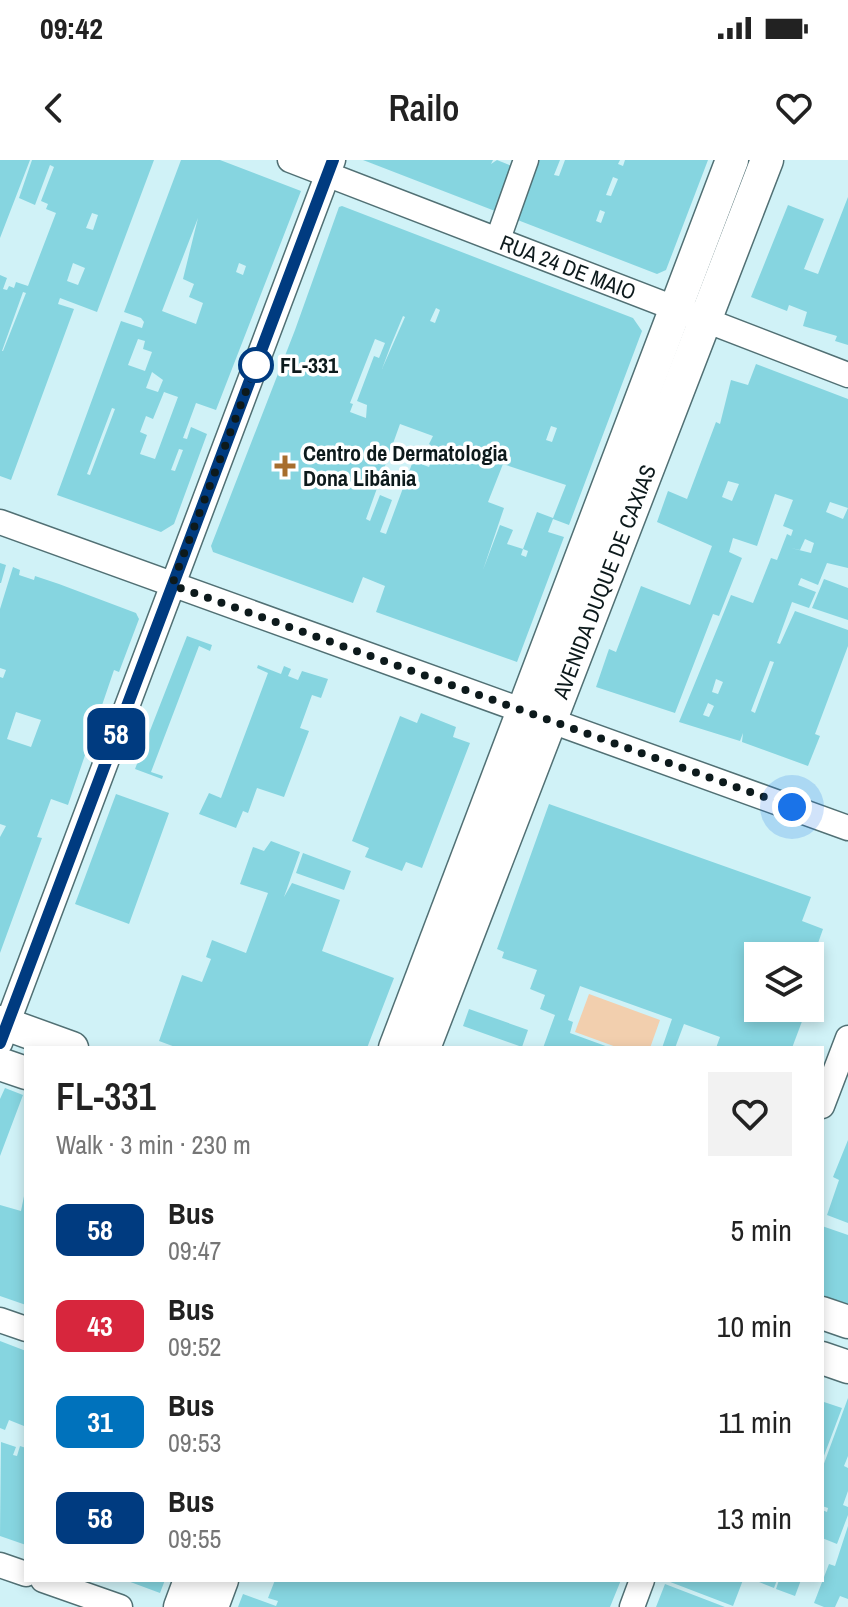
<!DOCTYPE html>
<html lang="en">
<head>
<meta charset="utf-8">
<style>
  body { margin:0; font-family:"Archivo Narrow",sans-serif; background:#f2f2f2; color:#222; height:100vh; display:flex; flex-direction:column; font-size:30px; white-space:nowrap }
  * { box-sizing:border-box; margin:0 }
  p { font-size:26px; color:#767676 }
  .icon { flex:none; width:44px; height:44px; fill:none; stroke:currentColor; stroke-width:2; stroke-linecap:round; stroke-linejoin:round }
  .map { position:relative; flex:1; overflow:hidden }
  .panel { position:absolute; left:24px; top:886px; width:800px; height:536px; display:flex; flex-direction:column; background:#fff; border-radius:0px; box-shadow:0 4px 12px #0003 }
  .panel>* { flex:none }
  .badge { padding:0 16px; border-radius:12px; font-size:28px; line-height:52px }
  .buttons { position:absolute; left:744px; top:782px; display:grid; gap:16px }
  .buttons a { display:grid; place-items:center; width:80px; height:80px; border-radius:0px; background:#fff; box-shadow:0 4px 12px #0003; font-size:40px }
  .you { position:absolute; width:40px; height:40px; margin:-20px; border:6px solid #fff; border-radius:50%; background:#1a73e8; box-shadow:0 0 0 12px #1a73e833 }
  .map>.badge { position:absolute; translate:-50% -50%; box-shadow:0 0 0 4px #fff }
  .round { display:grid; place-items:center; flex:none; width:84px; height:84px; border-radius:0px; background:#f2f2f2 }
  .overview { display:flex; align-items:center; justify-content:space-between; height:136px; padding:0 32px }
  h1 { font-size:38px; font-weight:600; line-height:60px }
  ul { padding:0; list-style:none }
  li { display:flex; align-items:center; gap:24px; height:96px; padding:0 32px }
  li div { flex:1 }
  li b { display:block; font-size:30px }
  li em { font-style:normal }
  li .badge { min-width:88px; font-weight:700; text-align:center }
  .status { display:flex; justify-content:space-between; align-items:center; height:56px; padding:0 40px; background:#fff; direction:ltr }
  .status svg { height:22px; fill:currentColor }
  header { display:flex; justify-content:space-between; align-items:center; height:104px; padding:0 32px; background:#fff; font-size:36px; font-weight:600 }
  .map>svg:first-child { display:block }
  .green { fill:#f2cfae }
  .building { fill:#86d5e0; fill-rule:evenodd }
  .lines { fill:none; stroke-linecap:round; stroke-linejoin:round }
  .minor-casing { stroke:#517074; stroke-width:27 }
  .major-casing { stroke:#517074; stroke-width:35 }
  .minor { stroke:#fff; stroke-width:24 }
  .major { stroke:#fff; stroke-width:32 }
  .line-casing { stroke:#fff; stroke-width:18 }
  .line { stroke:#003b80; stroke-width:12 }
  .walk { stroke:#0d1a1c; stroke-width:8; stroke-dasharray:0 14.4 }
  .stop-dot { fill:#fff; stroke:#003b80; stroke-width:4 }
  .poi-dot { fill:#a76d2d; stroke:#fff; stroke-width:3 }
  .labels { text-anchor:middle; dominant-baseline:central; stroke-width:7; stroke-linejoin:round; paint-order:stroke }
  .street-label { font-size:22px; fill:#0d1a1c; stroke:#fff }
  .stop-label { font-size:22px; font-weight:bold; fill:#0d1a1c; stroke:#fff; text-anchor:start }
  .poi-label { font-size:22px; font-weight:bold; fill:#0d1a1c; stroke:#fff; text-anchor:start }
</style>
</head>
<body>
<div class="status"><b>09:42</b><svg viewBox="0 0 49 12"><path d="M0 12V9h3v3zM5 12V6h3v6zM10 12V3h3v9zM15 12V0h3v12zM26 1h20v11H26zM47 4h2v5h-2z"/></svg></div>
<header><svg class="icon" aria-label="back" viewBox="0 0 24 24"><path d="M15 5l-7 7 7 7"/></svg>Railo<svg class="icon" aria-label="heart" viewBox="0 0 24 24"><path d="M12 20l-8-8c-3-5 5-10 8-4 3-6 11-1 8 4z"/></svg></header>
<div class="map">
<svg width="848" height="1447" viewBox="0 0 848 1447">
  <rect width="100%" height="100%" fill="#d0f2f7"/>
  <path class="green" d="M589,834L660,860L650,888H619L575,872Z"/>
  <path class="building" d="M0,0H30L0,78Z
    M32,0H154L97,152L60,138L58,144L74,149L11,320L0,316V115L7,118L3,129L7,130L9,126L14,128L16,122L28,126L56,53L46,49L48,44L41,41L54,7L50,5L35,45L19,38ZM92,53L98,55L93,70L86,68ZM73,103L85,108L78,125L67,121ZM23,132L26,133L3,191H2Z
    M181,0H220L301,31L216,250L196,243L183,278L187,279L191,267L207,274L174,364L161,372L57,335L121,161L142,168L144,162L141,158L124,152ZM198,58L183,119L194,124L189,137L203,143L196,164L162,151ZM239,103L246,106L243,115L236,112ZM138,179L145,181L143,189L152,192L145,211L128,205ZM152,212L163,220L158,232L146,228ZM164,232L178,237L155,299L140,294L147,275L140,272L146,256L153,259ZM112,248L115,249L90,315L87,314ZM179,289L183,290L175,311L171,310Z
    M363,0H493L491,4L497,0L512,6L495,51Z
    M538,0H560L554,15L559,16L565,0H620L618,4L623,6L625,0H708L666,110L657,114L515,59ZM613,17L618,19L611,36L606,35ZM600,50L605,52L601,63L596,61Z
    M848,37V185L835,181L837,176L803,166L807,152L789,145L787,151L751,137L788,45L824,59L804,109L818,114Z
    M342,46L633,158L642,171L569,365L553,359L548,372L564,377L517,502L376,452L385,426L363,417L353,443L213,392L211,386L295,170L339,47ZM436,148L440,150L435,163L430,161ZM403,156L405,157L382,209L391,185ZM375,179L385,183L379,198L374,196L357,241L367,245L366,258L350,252L353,244L350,243ZM400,264L433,276L429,284L436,289L429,307L413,301L386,374L380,372L392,340L380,335L370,361L366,359ZM551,266L557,268L552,282L546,280ZM503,304L566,325L553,358L537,352L523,389L528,391L526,397L521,395L523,389L507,384L513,370L500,365L483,410L504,348L488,342Z
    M756,204L848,239V408L827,403L818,425L801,418L798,425L816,432L809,448L792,442L777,483L780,484L795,451L848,470V486L815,574L820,576L808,606L742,582L743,573L740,581L679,562L731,435L753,443L771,398L777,400L787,374L791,376L793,370L783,366L793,340L775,334L757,386L733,378L729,392L742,398L719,456L713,454L675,553L596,527L609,489L616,492L641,426L690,445L712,386L657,362L668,331L687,339L716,262L720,264L731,220L748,225ZM728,321L739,324L732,341L722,337ZM830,342L848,348L843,359L826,352ZM805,379L814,383L811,393L791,388L800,390ZM770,501L774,502L755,553L751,551ZM716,519L723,522L718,534L712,532ZM708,543L714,546L709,557L703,555Z
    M0,403L6,405L1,423H0Z
    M13,407L20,410L19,415L34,420L35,416L59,424L136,453L139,459L119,512L114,510L68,645L51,639L37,677L42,678L0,793V677L6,666L0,664V517L3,518L6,510L0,508V449ZM16,552L41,560L31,587L7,579Z
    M824,419L848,428V460L812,448Z
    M187,476L212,485L210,491L199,486L151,612L163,616L162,619L135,609Z
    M258,505L281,514L284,506L291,509L288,516L298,520L302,511L328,519L321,538L312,535L300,568L309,571L284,637L257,628L248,653L243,651L236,668L199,654L209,633L221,638L268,513L257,508Z
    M421,553L456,567L453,577L470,583L422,708L406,702L402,711L365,697L369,688L352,681L400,556L417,563Z
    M116,634L169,653L129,764L75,744Z
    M549,644L811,737L802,761L823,769L810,806V796H758V848H807L792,888H716L720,877L684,864L675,888H662L672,859L580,826L568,860L573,862L570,873L611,888H543L555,855L540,849L545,835L530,829L537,810L502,798L504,792L497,789Z
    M271,681L300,692L284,737L292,723L340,740L322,791L394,818L367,888H178L159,881L182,815L202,822L211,799L206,797L212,780L246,793L268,733L240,724L253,687L264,691Z
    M303,693L351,711L344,730L296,713Z
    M469,849L528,870L522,887L463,866Z
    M5,928L23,935L0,996V939Z
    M848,980V1063L827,1055L839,1020L833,1017Z
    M26,1026V1145L0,1136V1045L21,1051Z
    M822,1066L848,1075V1145L822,1135Z
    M0,1181L26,1191V1261L24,1266L9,1260L5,1270L0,1268Z
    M848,1238V1296L844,1306L848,1308V1331L843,1345L848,1347V1355L837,1384L822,1378V1350L827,1352L828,1348L822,1346V1309Z
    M824,1242L842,1248L822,1301V1248Z
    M1,1282L16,1287L13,1295L17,1296L20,1286L26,1288V1385L0,1376Z
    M848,1366V1439L840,1436L835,1447H824L814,1443L829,1404L835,1406Z
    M125,1420H165L160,1433Z
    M275,1420H621L610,1447H238L243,1434L276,1446L278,1441L268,1438Z
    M665,1420H743L733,1446Z
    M754,1420H777L774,1428Z
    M779,1420H801L795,1436L776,1429Z
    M665,1424L725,1447H656Z"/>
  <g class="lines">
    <defs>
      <g id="minor">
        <path id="s1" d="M290,0L848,215"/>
        <path d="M498,79L526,0"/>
        <path d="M0,362L848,668"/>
        <path d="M0,883L333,0"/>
        <path d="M822,946L848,878"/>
        <path d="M0,1160L26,1169"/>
        <path d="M0,1405L26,1414"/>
        <path d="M43,1420L120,1447"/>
        <path d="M632,1447L642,1420"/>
      </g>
      <g id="major">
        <path d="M0,862L72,888"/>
        <path d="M395,888L732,0"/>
        <path id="s2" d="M424,888L767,0"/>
        <path d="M0,904L26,913"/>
        <path d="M822,1153L848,1162"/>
        <path d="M822,1198L848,1207"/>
        <path d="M180,1447L190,1420"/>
        <path d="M212,1447L222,1420"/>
      </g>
    </defs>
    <use href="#minor" class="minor-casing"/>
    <use href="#major" class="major-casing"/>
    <use href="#minor" class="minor"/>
    <use href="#major" class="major"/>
  </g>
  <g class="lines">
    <defs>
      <path id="line" d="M0,883L333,0"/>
    </defs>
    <use href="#line" class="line-casing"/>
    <use href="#line" class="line"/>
    <path class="walk" d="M256,205L172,425L792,647"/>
  </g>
  <circle class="stop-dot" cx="256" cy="205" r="16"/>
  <path class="poi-dot" d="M281 294h8v8h8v8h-8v8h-8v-8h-8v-8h8z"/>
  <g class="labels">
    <g class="street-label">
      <text stroke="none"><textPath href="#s1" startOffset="298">RUA 24 DE MAIO</textPath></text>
      <text stroke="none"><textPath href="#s2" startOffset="500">AVENIDA DUQUE DE CAXIAS</textPath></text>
    </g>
    <g class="stop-label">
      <text x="280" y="205">FL-331</text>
    </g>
    <g class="poi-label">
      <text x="303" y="293">Centro de Dermatologia<tspan x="303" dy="25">Dona Libânia</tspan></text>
    </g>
  </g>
</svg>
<div class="buttons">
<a><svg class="icon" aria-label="layers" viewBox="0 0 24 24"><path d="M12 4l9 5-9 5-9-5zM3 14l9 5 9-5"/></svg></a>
</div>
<div class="you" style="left:792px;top:647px"></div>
<b class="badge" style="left:116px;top:574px;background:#003b80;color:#fff">58</b>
<section class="panel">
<div class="overview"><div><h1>FL-331</h1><p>Walk · 3 min · 230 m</p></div><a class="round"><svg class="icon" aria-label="heart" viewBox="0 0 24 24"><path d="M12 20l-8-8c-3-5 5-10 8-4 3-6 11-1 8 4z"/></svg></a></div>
<ul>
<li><span class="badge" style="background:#003b80;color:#fff">58</span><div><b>Bus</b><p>09:47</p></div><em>5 min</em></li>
<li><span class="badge" style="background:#d7263d;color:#fff">43</span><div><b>Bus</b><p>09:52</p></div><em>10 min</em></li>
<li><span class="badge" style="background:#0072bc;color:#fff">31</span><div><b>Bus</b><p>09:53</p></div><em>11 min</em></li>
<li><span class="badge" style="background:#003b80;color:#fff">58</span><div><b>Bus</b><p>09:55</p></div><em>13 min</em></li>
</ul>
</section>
</div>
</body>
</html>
